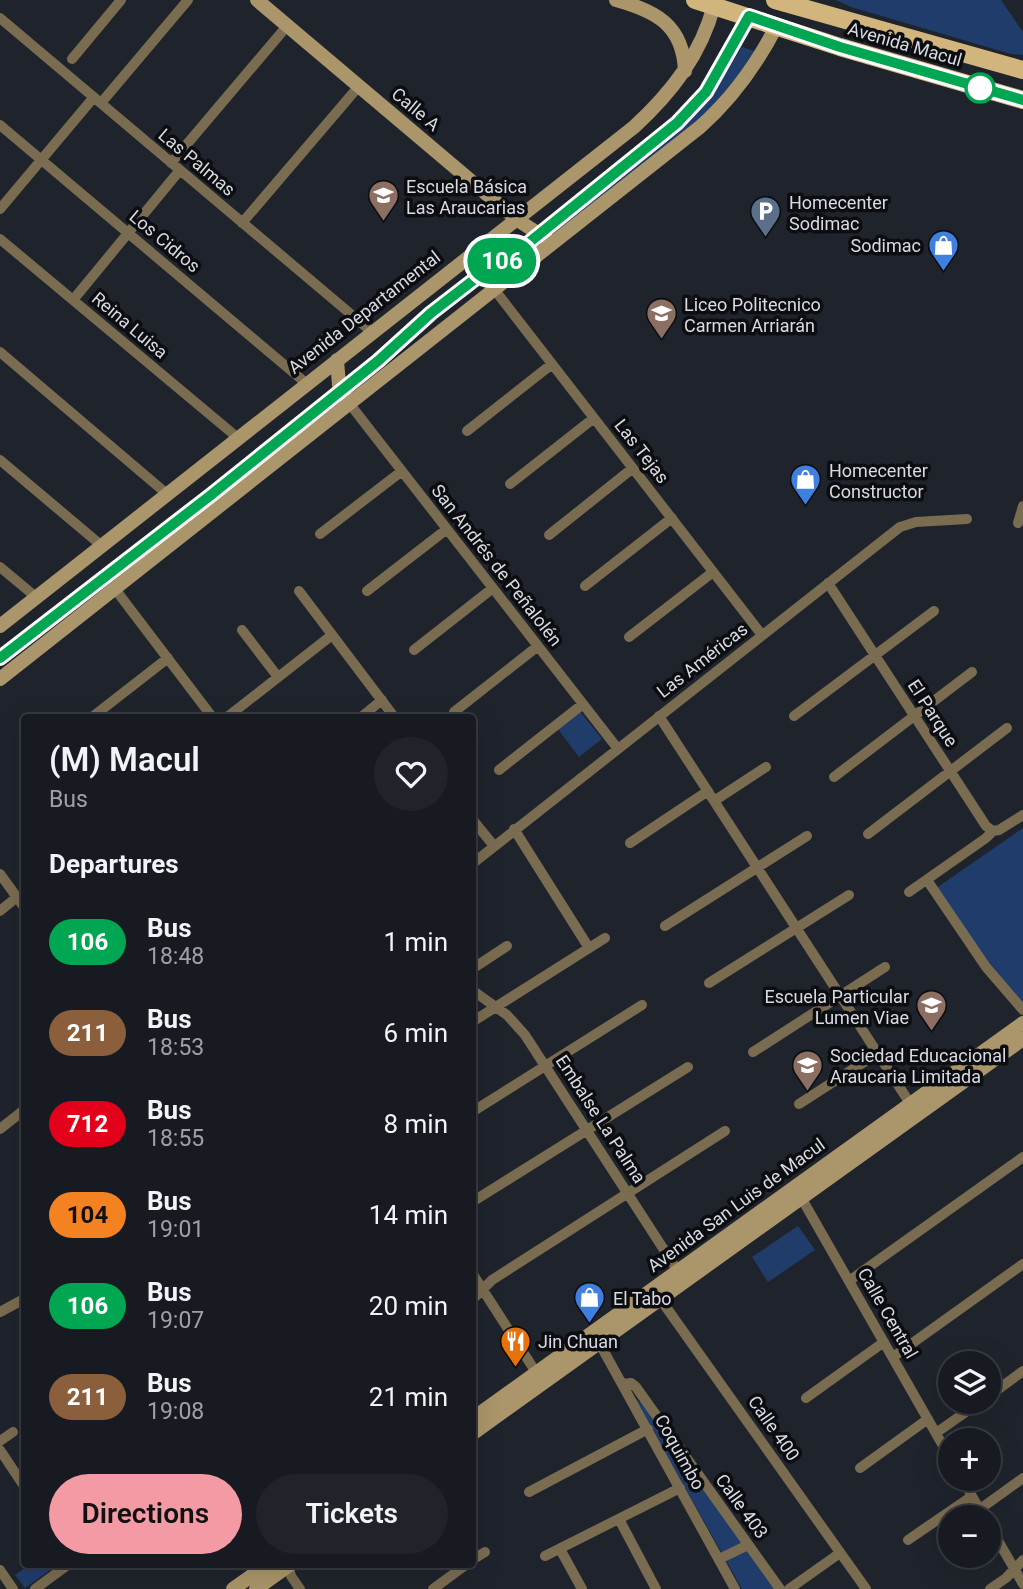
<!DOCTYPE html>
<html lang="en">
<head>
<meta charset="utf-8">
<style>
  body { margin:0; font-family:Roboto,sans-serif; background:#20242a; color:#f1f3f6; height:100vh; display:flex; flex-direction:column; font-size:26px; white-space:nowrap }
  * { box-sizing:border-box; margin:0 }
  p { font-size:23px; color:#9ea1a5 }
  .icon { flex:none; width:38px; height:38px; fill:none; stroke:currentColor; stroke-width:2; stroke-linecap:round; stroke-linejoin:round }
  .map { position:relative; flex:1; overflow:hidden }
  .drawer { position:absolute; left:21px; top:714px; width:455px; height:854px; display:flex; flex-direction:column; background:#171b21; border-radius:7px; box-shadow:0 7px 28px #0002,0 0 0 2px #36393f }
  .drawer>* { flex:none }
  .badge { padding:0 14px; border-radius:23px; font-size:24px; line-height:46px }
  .fabs { position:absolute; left:938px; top:1351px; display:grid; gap:14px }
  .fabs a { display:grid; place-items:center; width:63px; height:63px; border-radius:50%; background:#171b21; box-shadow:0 7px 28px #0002,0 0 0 2px #36393f; font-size:35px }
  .map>.badge { position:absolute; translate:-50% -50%; box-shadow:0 0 0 4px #fff }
  h2 { padding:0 28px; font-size:26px; line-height:63px }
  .round { display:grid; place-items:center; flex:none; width:74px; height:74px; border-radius:37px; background:#20242a }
  .headline { display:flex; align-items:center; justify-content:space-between; height:119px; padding:0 28px }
  h1 { font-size:33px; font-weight:600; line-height:52px }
  .action { display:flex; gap:14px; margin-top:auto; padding:14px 28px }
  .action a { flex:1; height:80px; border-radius:42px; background:#f49aa4; color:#111; font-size:28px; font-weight:600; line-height:80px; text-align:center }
  .action a+a { background:#20242a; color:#f1f3f6 }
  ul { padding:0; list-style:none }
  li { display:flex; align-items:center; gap:21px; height:91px; padding:0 28px }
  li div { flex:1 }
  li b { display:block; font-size:26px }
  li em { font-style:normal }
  li .badge { min-width:77px; font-weight:700; text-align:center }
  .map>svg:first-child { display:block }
  .green { fill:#1f3c6a }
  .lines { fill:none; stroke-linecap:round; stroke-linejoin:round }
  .street { stroke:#7a6c51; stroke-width:10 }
  .secondary { stroke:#ab956a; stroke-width:14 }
  .primary { stroke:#d2b57c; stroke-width:18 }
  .line-casing { stroke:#fff; stroke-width:16 }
  .line { stroke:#00a651; stroke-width:10 }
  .stop-dot { fill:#fff; stroke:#00a651; stroke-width:3.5 }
  .labels { text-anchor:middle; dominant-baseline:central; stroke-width:7; stroke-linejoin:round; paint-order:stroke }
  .street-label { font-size:18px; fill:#d8dbe1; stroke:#0b0d10 }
  .poi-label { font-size:18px; fill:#d8dbe1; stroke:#0b0d10; text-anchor:start }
</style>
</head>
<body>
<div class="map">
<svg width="1023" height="1589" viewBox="0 0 1023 1589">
  <rect width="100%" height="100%" fill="#1f242c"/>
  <path class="green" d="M836,0H1001L1023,32V55L1011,54L851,7Z
    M742,47L757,52L729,91L706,114L560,230L557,226C610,184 675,141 716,88C725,75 733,61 742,47Z
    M579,710L602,739L579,757L557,728Z
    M1023,828V1003L991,966L935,889Z
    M798,1226L815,1250L768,1282L752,1257Z
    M635,1398L645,1406L775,1589H742Z
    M29,1565V1564L57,1565L25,1588L15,1575Z"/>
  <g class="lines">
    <path class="street" d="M0,18L372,332
      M72,59L121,0
      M101,103L188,0
      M0,125L307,384
      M171,163L287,26
      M0,209L94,97
      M242,223L359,86
      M0,239L238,438
      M494,289L762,635
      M73,300L180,170
      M0,352L167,494
      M349,403L618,749
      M467,431L552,364
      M0,460L102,546
      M510,484L594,418
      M1018,523L1023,506
      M320,534L402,471
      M549,535L633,468
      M0,567L36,597
      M828,583L986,826L993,831
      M585,586L672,518
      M115,589L213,718
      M299,591L395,718
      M367,591L447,529
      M242,630L278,677
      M629,637L713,572
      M414,650L493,588
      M454,712L538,646
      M659,716L913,1108
      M794,716L934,611
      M91,718L168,658
      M226,718L332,635
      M360,718L382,700
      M499,770L583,704
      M834,777L972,672
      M714,801L766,767
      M472,819L494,846
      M514,829L589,948
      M993,831L999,830L1023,815
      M868,834L1007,728
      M630,843L708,791
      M472,864L900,527L916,522L967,519
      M0,874L24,907
      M927,880L986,967L1023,1010
      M909,892L986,838L993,831
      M0,911L17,897
      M665,926L807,836
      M472,969L507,946
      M709,983L849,895
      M472,990L507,1015L525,1035L681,1276
      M472,1022L605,938
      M753,1052L885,967
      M799,1104L878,1053
      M472,1112L642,1005
      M0,1129L24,1110
      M798,1192L950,1458
      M472,1202L688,1067
      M472,1273L539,1377
      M849,1281L1023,1157
      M656,1293L866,1589
      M472,1300L492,1280L725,1131
      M0,1312L24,1299
      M596,1337L735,1589
      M893,1357L1023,1264
      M623,1384L631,1383L636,1387L780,1589
      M989,1396L1023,1371
      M806,1398L884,1342
      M936,1433L980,1402
      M0,1441L13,1432
      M0,1450L24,1486
      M860,1468L928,1419
      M962,1479L984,1517
      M529,1492L648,1429
      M980,1509L1023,1478
      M619,1519L656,1589
      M989,1525L1023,1584
      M908,1540L972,1496
      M560,1549L582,1589
      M545,1556L680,1488
      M719,1559L748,1545
      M472,1560L485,1552
      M288,1564L291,1576L300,1589
      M0,1570L13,1589
      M35,1589L69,1564
      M433,1589L467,1564
      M789,1589L840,1553
      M990,1589L1006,1578L1023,1560"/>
    <path class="secondary" d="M257,0L516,219L553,243
      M616,0C656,11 683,25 685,71
      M337,360L339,385L349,403
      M0,626L634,127C671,93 701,55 714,5
      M0,679L700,127C733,98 757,64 777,25
      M472,1419L1023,1023
      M472,1434L1023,1039
      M233,1589L268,1564
      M256,1589L291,1564"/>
    <path class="primary" d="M695,0L840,47L1023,100
      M775,0L1023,70"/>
  </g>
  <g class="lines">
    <defs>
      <path id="line" d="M0,658L211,495L378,361L431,313L484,272L521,249L677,123L706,92L749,16L840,47L1023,100"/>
    </defs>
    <use href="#line" class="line-casing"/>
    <use href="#line" class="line"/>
  </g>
  <defs>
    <symbol id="school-pin" viewBox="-11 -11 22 30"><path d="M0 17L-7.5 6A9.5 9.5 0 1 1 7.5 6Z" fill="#8d6e63" stroke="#0b0d10"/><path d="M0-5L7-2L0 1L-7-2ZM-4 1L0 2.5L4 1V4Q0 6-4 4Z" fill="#fff"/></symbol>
    <symbol id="parking-pin" viewBox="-11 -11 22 30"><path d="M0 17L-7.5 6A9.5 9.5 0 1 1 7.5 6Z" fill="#5c6f8a" stroke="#0b0d10"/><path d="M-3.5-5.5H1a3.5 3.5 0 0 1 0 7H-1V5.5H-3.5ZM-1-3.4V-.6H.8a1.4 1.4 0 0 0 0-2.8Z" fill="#fff"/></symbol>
    <symbol id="shop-pin" viewBox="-11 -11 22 30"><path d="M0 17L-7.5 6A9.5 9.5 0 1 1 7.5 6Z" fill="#3f7fe0" stroke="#0b0d10"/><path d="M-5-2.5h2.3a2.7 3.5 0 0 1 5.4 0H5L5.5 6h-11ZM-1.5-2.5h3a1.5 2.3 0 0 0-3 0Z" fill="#fff"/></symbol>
    <symbol id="restaurant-pin" viewBox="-11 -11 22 30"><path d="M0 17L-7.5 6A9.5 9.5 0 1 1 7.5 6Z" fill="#e8710a" stroke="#0b0d10"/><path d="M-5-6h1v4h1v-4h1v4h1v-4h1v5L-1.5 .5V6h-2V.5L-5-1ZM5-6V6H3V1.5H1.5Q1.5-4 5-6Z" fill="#fff"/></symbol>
  </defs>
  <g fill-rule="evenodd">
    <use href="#school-pin" x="366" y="178" width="35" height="47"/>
    <use href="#parking-pin" x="748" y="194" width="35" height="47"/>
    <use href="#shop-pin" x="926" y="228" width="35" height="47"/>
    <use href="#school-pin" x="644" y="296" width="35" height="47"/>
    <use href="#shop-pin" x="788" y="462" width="35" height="47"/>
    <use href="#school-pin" x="914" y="988" width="35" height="47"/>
    <use href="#school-pin" x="790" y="1048" width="35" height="47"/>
    <use href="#shop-pin" x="572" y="1280" width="35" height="47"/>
    <use href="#restaurant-pin" x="498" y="1324" width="35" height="47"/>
  </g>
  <circle class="stop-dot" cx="980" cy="88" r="14"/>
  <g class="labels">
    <g class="street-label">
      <text transform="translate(905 44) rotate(16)">Avenida Macul</text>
      <text transform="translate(416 109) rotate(40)">Calle A</text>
      <text transform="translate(197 162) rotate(40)">Las Palmas</text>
      <text transform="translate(165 241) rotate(40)">Los Cidros</text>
      <text transform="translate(364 312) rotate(-38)">Avenida Departamental</text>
      <text transform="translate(130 325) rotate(40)">Reina Luisa</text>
      <text transform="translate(642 451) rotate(52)">Las Tejas</text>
      <text transform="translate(497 565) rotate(52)">San Andrés de Peñalolén</text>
      <text transform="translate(702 660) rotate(-38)">Las Américas</text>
      <text transform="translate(933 713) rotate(57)">El Parque</text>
      <text transform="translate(601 1119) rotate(57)">Embalse La Palma</text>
      <text transform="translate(736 1205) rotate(-36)">Avenida San Luis de Macul</text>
      <text transform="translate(888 1313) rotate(60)">Calle Central</text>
      <text transform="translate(774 1428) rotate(55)">Calle 400</text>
      <text transform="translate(680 1452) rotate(61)">Coquimbo</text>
      <text transform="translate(742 1506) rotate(54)">Calle 403</text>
    </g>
    <g class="poi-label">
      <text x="406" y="186">Escuela Básica<tspan x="406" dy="21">Las Araucarias</tspan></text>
      <text x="789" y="202">Homecenter<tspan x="789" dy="21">Sodimac</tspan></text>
      <text x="921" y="245" text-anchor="end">Sodimac</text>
      <text x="684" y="304">Liceo Politecnico<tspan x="684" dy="21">Carmen Arriarán</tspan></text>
      <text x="829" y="470">Homecenter<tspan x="829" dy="21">Constructor</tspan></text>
      <text x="909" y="996" text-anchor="end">Escuela Particular<tspan x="909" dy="21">Lumen Viae</tspan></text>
      <text x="830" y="1055">Sociedad Educacional<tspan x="830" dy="21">Araucaria Limitada</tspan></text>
      <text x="613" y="1298">El Tabo</text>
      <text x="538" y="1341">Jin Chuan</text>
    </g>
  </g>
</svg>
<div class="fabs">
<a><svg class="icon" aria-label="layers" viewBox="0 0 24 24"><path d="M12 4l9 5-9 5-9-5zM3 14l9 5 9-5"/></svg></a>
<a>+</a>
<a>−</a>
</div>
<b class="badge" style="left:502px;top:261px;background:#00a651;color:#fff">106</b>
<section class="drawer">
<div class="headline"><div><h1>(M) Macul</h1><p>Bus</p></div><a class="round"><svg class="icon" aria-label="heart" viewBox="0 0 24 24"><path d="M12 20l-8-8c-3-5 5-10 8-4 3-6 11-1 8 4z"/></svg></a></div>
<h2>Departures</h2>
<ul>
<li><span class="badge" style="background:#00a651;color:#fff">106</span><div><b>Bus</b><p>18:48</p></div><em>1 min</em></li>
<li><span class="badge" style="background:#8b5e3c;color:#fff">211</span><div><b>Bus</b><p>18:53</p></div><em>6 min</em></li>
<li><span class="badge" style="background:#e2001a;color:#fff">712</span><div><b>Bus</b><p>18:55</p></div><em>8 min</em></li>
<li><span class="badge" style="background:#f58220;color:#111">104</span><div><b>Bus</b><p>19:01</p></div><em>14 min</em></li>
<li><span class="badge" style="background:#00a651;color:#fff">106</span><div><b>Bus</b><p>19:07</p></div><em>20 min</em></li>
<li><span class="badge" style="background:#8b5e3c;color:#fff">211</span><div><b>Bus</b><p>19:08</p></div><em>21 min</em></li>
</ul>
<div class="action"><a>Directions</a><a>Tickets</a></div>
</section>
</div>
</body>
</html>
